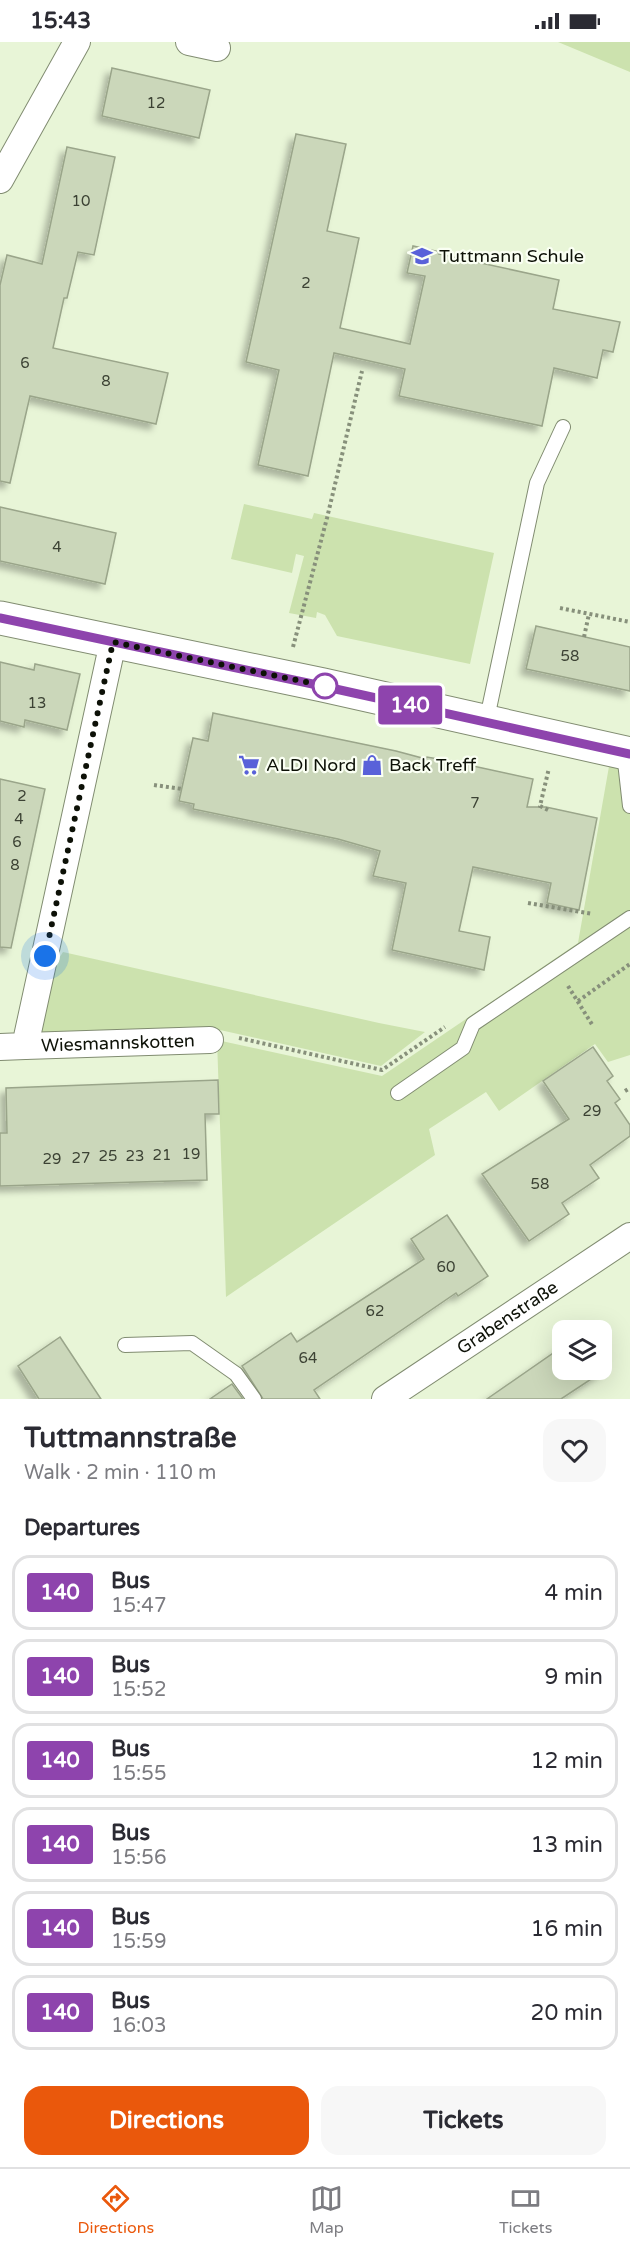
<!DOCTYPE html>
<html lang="en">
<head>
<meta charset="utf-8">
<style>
  body { margin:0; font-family:"Varela Round",sans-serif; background:#f7f7f7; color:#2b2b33; height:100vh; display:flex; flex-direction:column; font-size:22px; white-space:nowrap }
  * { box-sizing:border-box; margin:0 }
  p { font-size:20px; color:#7c7c81 }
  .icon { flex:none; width:33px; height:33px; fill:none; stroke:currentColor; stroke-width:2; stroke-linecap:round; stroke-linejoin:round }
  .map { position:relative; height:1357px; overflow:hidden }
  .sheet { display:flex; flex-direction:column; background:#fff; flex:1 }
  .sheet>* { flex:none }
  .badge { padding:0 12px; border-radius:4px; font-size:21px; line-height:39px }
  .buttons { position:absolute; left:552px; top:1278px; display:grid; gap:12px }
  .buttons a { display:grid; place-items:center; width:60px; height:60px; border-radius:12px; background:#fff; box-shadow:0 6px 24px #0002; font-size:30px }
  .you { position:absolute; width:30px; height:30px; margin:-15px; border:4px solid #fff; border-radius:50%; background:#1a73e8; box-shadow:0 0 0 9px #1a73e833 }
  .map>.badge { position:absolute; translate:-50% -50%; box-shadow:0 0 0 3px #fff }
  h2 { padding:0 24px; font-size:22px; line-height:54px }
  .round { display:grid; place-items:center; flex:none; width:63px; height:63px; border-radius:18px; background:#f7f7f7 }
  .summary { display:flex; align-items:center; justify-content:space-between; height:102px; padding:0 24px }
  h1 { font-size:28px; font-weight:700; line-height:45px }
  .action { display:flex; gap:12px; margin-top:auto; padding:12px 24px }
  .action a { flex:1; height:69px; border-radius:18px; background:#ea580c; color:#fff; font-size:24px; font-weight:700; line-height:69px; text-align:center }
  .action a+a { background:#f7f7f7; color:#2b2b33 }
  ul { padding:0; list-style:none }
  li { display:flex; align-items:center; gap:18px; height:75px; margin:0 12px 9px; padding:0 12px; border:3px solid #e1e1e2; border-radius:18px }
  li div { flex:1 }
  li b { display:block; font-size:22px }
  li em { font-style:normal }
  li .badge { min-width:66px; font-weight:700; text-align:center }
  .status { display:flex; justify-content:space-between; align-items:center; height:42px; padding:0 30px; background:#fff; direction:ltr }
  .status svg { height:16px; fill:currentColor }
  .dock { display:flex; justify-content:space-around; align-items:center; height:84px; border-top:2px solid #e1e1e2; background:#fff; font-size:16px; color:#7c7c81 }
  .dock a { display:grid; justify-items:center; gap:3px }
  .dock .selected { color:#ea580c }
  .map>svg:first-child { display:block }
  .green { fill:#cce2ae }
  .building { fill:#cbd7ba; stroke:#9aa58a; stroke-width:1.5; filter:url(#shadow) }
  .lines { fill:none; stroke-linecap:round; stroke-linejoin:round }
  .lane-casing { stroke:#818c71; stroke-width:16 }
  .street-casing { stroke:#818c71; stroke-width:28 }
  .secondary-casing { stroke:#818c71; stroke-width:35 }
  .path { stroke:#87907b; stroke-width:4; stroke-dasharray:3 3; stroke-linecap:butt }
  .lane { stroke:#fff; stroke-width:14 }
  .street { stroke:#fff; stroke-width:26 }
  .secondary { stroke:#fff; stroke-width:33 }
  .line-casing { stroke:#fff; stroke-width:14 }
  .line { stroke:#8e44ad; stroke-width:9 }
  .walk { stroke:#0d1107; stroke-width:6; stroke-dasharray:0 10.8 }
  .stop-dot { fill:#fff; stroke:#8e44ad; stroke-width:3 }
  .labels { text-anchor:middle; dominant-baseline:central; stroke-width:4.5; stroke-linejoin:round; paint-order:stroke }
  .number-label { font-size:15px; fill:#3c4234 }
  .poi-label { font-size:18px; fill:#0d1107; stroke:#fafff3; text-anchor:start }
  .street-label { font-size:18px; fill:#0d1107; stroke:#fafff3 }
</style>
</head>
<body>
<div class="status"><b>15:43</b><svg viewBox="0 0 49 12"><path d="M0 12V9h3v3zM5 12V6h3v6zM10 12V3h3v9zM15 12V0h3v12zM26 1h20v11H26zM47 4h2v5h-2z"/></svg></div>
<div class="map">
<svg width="630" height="1357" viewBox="0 0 630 1357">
  <defs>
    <filter id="shadow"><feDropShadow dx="-5.5" dy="5.5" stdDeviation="3" flood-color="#0004"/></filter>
  </defs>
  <rect width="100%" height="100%" fill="#e8f5d7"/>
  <path class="green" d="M558,0H630V30Z
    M244,462L312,477L314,471L494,511L470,622L337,594L325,573L317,570L316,576L289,571L304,514L296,512L292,531L231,517Z
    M611,713L630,717V1013L608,1020L595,1002L499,1069L486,1050L429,1087L435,1113L226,1255L217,998L382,1034L578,901Z
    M63,910L379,981L425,990L381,1024L220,988L218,991L34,998L48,933Z"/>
  <path class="building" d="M112,26L210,48L199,96L102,74Z
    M296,92L346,102L327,189L359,196L340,286L410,302L425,234L407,231L413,204L440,210L439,212L559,238L553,267L620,280L613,310L603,308L597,336L554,326L542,384L399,354L405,327L334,311L308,434L258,423L279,328L246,320Z
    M67,105L115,115L94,213L78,210L67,256H64L53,306L168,331L156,382L30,354L10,441L0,439V243L7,213L42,222Z
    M0,465L116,491L105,542L0,519Z
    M536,584L630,605V649L526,627Z
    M0,620L34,628L35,622L80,632L67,688L25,678L24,685L0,679Z
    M213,671L396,709L426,717L427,715L450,719L533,737L527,765H546L597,776L579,868L547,861L551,841L473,825L459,889L490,895L484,928L392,908L406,841L373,834L380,809L338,797L193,767L194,762L179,759L193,696L208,699Z
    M0,737L45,747L11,906L0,905Z
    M593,1005L613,1034L607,1039L620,1057L615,1061L630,1083V1094L590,1123L599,1136L562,1161L569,1172L529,1199L482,1132L569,1077L543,1039Z
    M218,1038L219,1072H205L207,1138L0,1144V1091H7L6,1046Z
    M447,1173L488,1234L458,1254L456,1251L314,1348L320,1357H263L242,1324L291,1291L297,1300L424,1217L411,1197Z
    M60,1295L101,1357H39L18,1324Z
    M562,1305V1328H605L561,1357H487Z
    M232,1342L243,1357H210Z"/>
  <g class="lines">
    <defs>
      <path id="lane" d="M486,681L537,441L563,385
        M624,711L630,764
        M398,1051L463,1006L473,982L630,876
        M125,1303L192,1301L236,1332L254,1357"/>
      <g id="street">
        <path d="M189,0L217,6"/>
        <path d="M0,138L77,0"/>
        <path id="s1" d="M25,1004L210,998"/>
        <path d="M0,1005L25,1004L113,600"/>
        <path id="s2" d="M385,1357L630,1194"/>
      </g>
      <path id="secondary" d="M0,576L323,643L630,712"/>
    </defs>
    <use href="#lane" class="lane-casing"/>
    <use href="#street" class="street-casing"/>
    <use href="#secondary" class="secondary-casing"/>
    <path class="path" d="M560,566L630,580
      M584,595L589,572
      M293,605L327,476L362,329
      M154,743L182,747
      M548,768L540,764L549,726
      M528,861L593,872
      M568,944L593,984
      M578,959L630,922
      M239,996L382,1028L445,985
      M625,1049L630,1046"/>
    <use href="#lane" class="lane"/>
    <use href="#street" class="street"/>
    <use href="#secondary" class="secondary"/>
  </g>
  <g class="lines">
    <defs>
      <path id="line" d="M0,576L322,644L630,712"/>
    </defs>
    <use href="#line" class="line-casing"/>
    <use href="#line" class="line"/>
    <path class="walk" d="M45,914L113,600L325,644"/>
  </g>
  <defs>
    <symbol id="school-bare" viewBox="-9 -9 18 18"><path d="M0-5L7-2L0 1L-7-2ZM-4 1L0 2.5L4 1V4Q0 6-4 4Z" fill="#5961d9" stroke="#fafff3" stroke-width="2.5" paint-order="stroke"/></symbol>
    <symbol id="supermarket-bare" viewBox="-9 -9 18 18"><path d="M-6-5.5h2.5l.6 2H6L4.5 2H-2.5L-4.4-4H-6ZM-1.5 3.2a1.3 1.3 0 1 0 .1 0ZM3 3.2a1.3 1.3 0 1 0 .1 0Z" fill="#5961d9" stroke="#fafff3" stroke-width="2.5" paint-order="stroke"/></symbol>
    <symbol id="shop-bare" viewBox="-9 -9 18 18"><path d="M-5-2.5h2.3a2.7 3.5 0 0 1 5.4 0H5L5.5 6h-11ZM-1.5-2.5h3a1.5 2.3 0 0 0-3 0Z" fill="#5961d9" stroke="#fafff3" stroke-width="2.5" paint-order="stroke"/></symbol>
  </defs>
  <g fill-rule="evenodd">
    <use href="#school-bare" x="407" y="199" width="30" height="30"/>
    <use href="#supermarket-bare" x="234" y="708" width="30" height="30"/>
    <use href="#shop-bare" x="357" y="708" width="30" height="30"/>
  </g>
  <circle class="stop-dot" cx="325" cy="644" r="12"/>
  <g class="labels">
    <g class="number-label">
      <text x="156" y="61">12</text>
      <text x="81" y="159">10</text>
      <text x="306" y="241">2</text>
      <text x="25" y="321">6</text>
      <text x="106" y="339">8</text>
      <text x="57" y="505">4</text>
      <text x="570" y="614">58</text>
      <text x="37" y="661">13</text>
      <text x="22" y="754">2</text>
      <text x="475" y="761">7</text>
      <text x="19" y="777">4</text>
      <text x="17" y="800">6</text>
      <text x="15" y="823">8</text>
      <text x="592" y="1069">29</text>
      <text x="191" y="1112">19</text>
      <text x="162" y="1113">21</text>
      <text x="108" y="1114">25</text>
      <text x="135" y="1114">23</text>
      <text x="81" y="1116">27</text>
      <text x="52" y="1117">29</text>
      <text x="540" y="1142">58</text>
      <text x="446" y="1225">60</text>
      <text x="375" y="1269">62</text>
      <text x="308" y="1316">64</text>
    </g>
    <g class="poi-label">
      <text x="439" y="214">Tuttmann Schule</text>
      <text x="266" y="723">ALDI Nord</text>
      <text x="389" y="723">Back Treff</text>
    </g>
    <g class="street-label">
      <text stroke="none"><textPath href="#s1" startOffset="93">Wiesmannskotten</textPath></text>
      <text stroke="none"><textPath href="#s2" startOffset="147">Grabenstraße</textPath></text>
    </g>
  </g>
</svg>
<div class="buttons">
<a><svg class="icon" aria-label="layers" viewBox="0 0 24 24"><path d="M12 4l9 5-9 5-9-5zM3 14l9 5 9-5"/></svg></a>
</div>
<div class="you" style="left:45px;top:914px"></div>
<b class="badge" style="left:410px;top:663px;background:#8e44ad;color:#fff">140</b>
</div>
<section class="sheet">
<div class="summary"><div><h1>Tuttmannstraße</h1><p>Walk · 2 min · 110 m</p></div><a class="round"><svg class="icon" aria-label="heart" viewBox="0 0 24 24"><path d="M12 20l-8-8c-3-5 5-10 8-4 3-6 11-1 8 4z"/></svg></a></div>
<h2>Departures</h2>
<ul>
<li><span class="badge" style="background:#8e44ad;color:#fff">140</span><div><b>Bus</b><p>15:47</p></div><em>4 min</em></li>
<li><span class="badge" style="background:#8e44ad;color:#fff">140</span><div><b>Bus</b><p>15:52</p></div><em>9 min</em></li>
<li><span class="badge" style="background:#8e44ad;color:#fff">140</span><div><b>Bus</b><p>15:55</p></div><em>12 min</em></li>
<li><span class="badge" style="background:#8e44ad;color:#fff">140</span><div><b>Bus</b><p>15:56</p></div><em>13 min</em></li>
<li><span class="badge" style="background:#8e44ad;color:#fff">140</span><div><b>Bus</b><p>15:59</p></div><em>16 min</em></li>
<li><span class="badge" style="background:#8e44ad;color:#fff">140</span><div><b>Bus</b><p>16:03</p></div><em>20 min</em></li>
</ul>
<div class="action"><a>Directions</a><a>Tickets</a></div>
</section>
<nav class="dock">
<a class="selected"><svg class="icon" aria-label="directions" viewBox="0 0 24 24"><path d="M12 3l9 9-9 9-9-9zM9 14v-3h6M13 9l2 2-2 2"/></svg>Directions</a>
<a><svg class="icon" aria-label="map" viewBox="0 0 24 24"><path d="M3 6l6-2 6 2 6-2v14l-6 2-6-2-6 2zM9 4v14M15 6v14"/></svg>Map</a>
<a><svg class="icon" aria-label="tickets" viewBox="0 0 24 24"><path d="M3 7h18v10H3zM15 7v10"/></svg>Tickets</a>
</nav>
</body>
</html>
